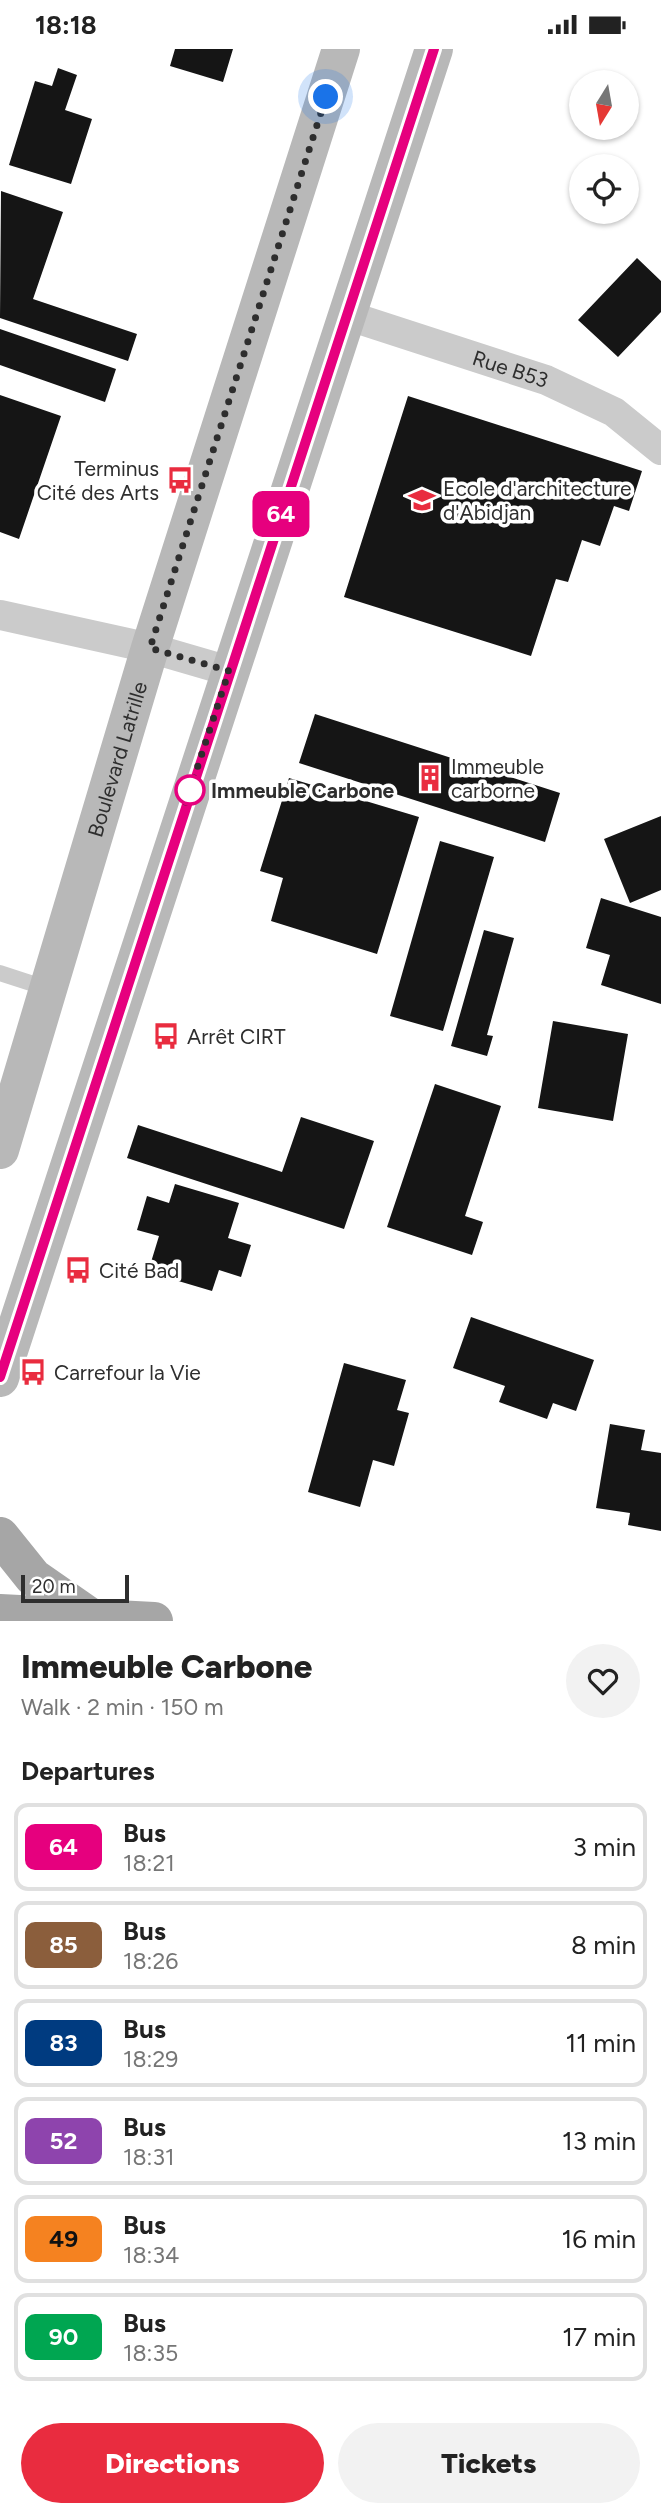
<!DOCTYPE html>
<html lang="en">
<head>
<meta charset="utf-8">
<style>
  body { margin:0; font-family:Figtree,sans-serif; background:#f2f2f2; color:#222; height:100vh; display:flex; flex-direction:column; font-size:26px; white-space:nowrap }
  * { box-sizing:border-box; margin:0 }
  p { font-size:23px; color:#767676 }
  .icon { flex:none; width:38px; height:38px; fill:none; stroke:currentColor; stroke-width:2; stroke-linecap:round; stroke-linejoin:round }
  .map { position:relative; height:1572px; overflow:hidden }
  .drawer { display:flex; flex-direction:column; background:#fff; flex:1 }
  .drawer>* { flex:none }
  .badge { padding:0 14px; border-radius:10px; font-size:24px; line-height:46px }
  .needle { width:46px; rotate:191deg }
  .buttons { position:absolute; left:569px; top:21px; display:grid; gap:14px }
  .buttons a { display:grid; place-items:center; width:70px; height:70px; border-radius:50%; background:#fff; box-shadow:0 2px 5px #0004; font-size:35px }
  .scale { position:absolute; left:21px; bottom:18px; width:108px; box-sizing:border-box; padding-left:7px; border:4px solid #2e2e2e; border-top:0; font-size:19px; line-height:24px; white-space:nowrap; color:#2e2e2e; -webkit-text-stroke:5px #fff; paint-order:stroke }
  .you { position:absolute; width:35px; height:35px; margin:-18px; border:5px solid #fff; border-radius:50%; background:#1a73e8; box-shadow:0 0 0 10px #1a73e833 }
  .map>.badge { position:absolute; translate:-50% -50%; box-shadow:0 0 0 4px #fff }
  h2 { padding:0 21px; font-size:26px; line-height:63px }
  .round { display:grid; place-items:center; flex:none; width:74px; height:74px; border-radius:37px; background:#f2f2f2 }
  .headline { display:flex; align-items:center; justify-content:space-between; height:119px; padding:0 21px }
  h1 { font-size:33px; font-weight:800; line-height:52px }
  .action { display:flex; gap:14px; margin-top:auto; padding:14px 21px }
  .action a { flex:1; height:80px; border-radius:42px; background:#e92c3f; color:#fff; font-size:28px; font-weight:800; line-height:80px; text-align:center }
  .action a+a { background:#f2f2f2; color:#222 }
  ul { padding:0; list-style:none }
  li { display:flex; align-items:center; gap:21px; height:88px; margin:0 14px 10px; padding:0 7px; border:4px solid #e0e0e0; border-radius:14px }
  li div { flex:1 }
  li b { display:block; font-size:26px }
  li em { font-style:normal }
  li .badge { min-width:77px; font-weight:700; text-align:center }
  .status { display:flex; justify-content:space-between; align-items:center; height:49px; padding:0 35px; background:#fff; direction:ltr }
  .status svg { height:19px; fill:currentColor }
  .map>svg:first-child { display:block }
  .building { fill:#151515 }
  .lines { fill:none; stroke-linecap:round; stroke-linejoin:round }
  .lane { stroke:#cbcbcb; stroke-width:16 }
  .street { stroke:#cbcbcb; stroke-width:30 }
  .secondary { stroke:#b8b8b8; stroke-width:38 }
  .primary { stroke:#a6a6a6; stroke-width:38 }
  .line-casing { stroke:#fff; stroke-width:16 }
  .line { stroke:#e6007e; stroke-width:10 }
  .walk { stroke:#2e2e2e; stroke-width:7; stroke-dasharray:0 12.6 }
  .stop-dot { fill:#fff; stroke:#e6007e; stroke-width:3.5 }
  .labels { text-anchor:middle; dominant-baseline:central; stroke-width:7; stroke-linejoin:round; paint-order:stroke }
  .street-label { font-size:21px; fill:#2e2e2e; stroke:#fff }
  .poi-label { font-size:21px; fill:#2e2e2e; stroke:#fff; text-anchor:start }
  .stop-label { font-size:21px; font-weight:bold; fill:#2e2e2e; stroke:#fff; text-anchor:start }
</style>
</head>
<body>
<div class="status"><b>18:18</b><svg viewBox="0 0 49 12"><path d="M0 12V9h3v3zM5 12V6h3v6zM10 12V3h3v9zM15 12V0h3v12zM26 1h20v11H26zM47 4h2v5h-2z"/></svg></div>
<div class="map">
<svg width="661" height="1572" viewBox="0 0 661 1572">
  <rect width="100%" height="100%" fill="#fff"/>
  <path class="building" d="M175,0H233L223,33L170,17Z
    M58,19L77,26L65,61L92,70L71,135L9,116L35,32L52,37Z
    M1,142L63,163L33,250L137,285L128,312L0,269Z
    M637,209L661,232V263L618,308L578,271Z
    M0,280L116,320L105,353L0,316Z
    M0,346L61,367L19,490L0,483Z
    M408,347L642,422L629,462L614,457L600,497L582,491L568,533L556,530L531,607L344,548Z
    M315,665L560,744L545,793L299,714Z
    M289,729L419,768L377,905L271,872L283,829L260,822Z
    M661,767V841L630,854L604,790Z
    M440,792L494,808L443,982L390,967Z
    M601,849L661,868V955L601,936L610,906L586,899Z
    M484,881L514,889L487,986L493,987L487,1007L451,997Z
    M553,972L628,985L613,1072L538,1059Z
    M435,1035L501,1057L465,1167L483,1173L472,1206L387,1178Z
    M301,1068L374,1092L344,1180L127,1109L138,1076L282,1123Z
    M175,1135L239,1154L228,1189L251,1196L241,1228L219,1221L212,1242L148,1223L159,1187L137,1181L147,1147L169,1154Z
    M471,1268L594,1311L576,1362L553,1354L547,1370L499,1353L505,1337L453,1319Z
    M344,1314L406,1331L397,1361L409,1364L394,1417L373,1411L360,1458L308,1443Z
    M610,1375L645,1381L641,1401L661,1404V1482L628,1476L630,1464L596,1459Z"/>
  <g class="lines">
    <path class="lane" d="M0,924L49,940"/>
    <g class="street">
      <path id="s1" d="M346,266L546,331L614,363L661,401"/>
      <path d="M0,566L150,599L229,622"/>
    </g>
    <g class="secondary">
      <path id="s2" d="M0,1101L150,599L341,0"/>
      <path d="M0,1329L434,0"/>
    </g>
    <path class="primary" d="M0,1487L33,1528L92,1569
      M0,1564L154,1572"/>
  </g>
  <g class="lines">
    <defs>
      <path id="line" d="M0,1328L434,0"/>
    </defs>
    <use href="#line" class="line-casing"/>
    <use href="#line" class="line"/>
    <path class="walk" d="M190,741L186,753L229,622L150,599L326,48"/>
  </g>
  <defs>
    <symbol id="bus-bare" viewBox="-9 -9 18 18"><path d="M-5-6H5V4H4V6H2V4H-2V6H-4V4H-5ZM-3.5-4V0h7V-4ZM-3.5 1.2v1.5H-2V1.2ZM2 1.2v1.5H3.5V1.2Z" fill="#e92c3f" stroke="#fff" stroke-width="2.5" paint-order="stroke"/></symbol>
    <symbol id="university-bare" viewBox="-9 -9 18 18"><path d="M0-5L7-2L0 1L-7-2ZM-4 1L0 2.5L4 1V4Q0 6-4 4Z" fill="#e92c3f" stroke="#fff" stroke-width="2.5" paint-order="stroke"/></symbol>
    <symbol id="building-bare" viewBox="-9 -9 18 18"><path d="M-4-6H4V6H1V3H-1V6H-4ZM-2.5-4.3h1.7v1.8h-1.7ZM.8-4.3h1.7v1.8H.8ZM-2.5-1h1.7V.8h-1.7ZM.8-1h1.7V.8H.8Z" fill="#e92c3f" stroke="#fff" stroke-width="2.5" paint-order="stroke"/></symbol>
  </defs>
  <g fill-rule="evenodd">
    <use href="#bus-bare" x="161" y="412" width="38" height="38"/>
    <use href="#university-bare" x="403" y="432" width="38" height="38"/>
    <use href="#building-bare" x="411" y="710" width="38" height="38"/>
    <use href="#bus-bare" x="147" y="968" width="38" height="38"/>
    <use href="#bus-bare" x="59" y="1202" width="38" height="38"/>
    <use href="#bus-bare" x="14" y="1304" width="38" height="38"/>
  </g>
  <circle class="stop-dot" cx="190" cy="741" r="14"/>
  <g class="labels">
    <g class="street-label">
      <text stroke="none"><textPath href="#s1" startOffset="173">Rue B53</textPath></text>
      <text stroke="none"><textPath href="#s2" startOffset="408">Boulevard Latrille</textPath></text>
    </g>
    <g class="poi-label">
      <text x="159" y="419" text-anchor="end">Terminus<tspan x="159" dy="24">Cité des Arts</tspan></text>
      <text x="443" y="439">Ecole d'architecture<tspan x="443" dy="24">d'Abidjan</tspan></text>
      <text x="451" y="717">Immeuble<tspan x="451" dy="24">carborne</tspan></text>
      <text x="187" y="987">Arrêt CIRT</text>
      <text x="99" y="1221">Cité Bad</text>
      <text x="54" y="1323">Carrefour la Vie</text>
    </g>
    <g class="stop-label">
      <text x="211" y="741">Immeuble Carbone</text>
    </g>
  </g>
</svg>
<div class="buttons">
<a><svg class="needle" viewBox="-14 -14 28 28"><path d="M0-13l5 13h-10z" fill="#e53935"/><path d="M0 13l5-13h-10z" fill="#767676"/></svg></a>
<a><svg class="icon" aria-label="locate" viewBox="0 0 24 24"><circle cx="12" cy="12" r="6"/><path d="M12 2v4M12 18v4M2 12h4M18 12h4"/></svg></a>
</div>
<div class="scale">20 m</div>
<div class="you" style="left:326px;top:48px"></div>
<b class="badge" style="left:281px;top:465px;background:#e6007e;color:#fff">64</b>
</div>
<section class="drawer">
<div class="headline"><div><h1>Immeuble Carbone</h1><p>Walk · 2 min · 150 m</p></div><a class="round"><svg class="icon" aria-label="heart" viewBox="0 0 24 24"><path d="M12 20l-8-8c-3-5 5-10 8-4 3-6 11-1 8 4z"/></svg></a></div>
<h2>Departures</h2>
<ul>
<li><span class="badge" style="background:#e6007e;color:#fff">64</span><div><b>Bus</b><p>18:21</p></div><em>3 min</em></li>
<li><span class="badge" style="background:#8b5e3c;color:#fff">85</span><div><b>Bus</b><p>18:26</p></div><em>8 min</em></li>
<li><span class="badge" style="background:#003b80;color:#fff">83</span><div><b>Bus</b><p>18:29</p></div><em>11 min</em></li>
<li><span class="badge" style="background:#8e44ad;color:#fff">52</span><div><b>Bus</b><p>18:31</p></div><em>13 min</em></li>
<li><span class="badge" style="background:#f58220;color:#111">49</span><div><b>Bus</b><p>18:34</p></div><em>16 min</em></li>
<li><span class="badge" style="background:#00a651;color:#fff">90</span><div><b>Bus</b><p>18:35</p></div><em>17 min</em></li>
</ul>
<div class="action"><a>Directions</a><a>Tickets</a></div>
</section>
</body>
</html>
